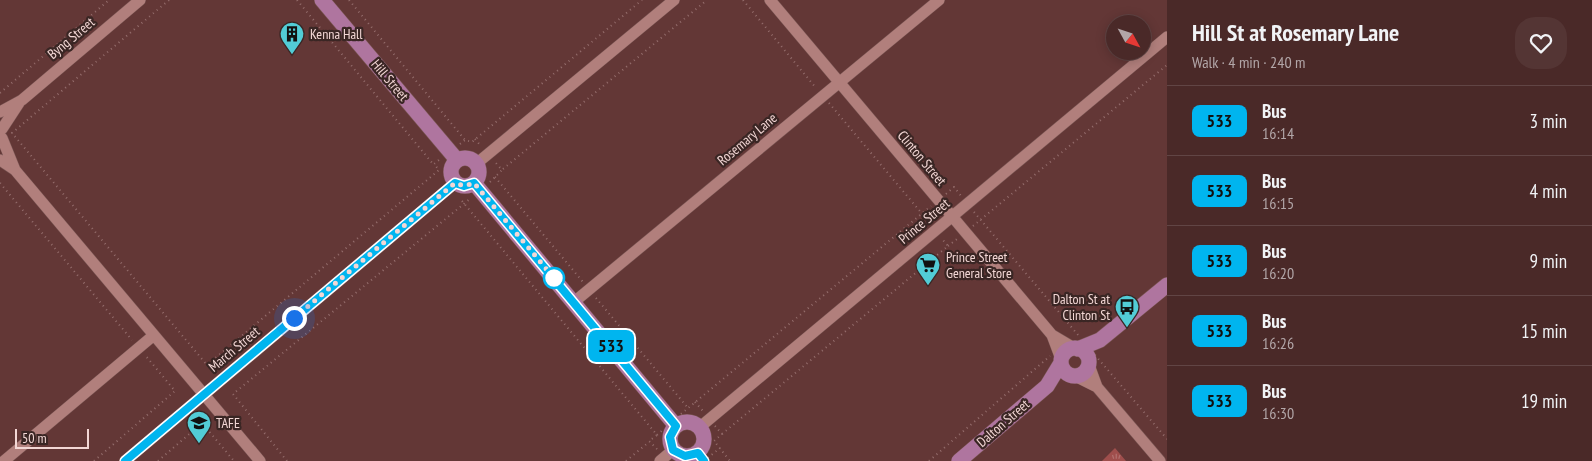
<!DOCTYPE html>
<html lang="en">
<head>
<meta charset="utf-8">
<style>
  body { margin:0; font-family:"PT Sans Narrow",sans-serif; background:#543534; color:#f1f3f6; height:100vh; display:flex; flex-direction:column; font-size:19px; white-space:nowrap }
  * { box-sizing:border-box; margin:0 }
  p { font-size:16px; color:#b2a6a8 }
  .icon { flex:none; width:28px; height:28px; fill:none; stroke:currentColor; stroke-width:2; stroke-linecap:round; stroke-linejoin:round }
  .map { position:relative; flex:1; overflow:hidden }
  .details { display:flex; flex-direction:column; background:#4a2928; width:425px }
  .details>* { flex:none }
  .badge { padding:0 10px; border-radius:8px; font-size:18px; line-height:32px }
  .needle { width:32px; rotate:130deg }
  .buttons { position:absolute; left:1106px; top:15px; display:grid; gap:10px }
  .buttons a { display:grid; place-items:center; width:45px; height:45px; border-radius:50%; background:#4a2928; box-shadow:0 2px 12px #0003,0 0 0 1px #614545; font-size:25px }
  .scale { position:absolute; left:15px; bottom:12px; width:74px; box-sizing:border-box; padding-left:5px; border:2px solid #f3d7d5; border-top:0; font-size:14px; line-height:18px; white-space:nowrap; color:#f3d7d5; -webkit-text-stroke:4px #3a2624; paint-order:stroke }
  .you { position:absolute; width:25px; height:25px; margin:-12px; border:4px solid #fff; border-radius:50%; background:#1a73e8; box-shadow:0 0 0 8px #1a73e833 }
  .map>.badge { position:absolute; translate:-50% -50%; box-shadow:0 0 0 2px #fff }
  .round { display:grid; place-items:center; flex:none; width:52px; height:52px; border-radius:20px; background:#543534 }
  .overview { display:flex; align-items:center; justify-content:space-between; height:85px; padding:0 25px }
  h1 { font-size:24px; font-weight:700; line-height:38px }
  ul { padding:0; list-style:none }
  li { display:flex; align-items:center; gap:15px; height:70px; padding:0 25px; border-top:1px solid #614545 }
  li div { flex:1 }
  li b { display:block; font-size:19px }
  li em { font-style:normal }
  li .badge { min-width:55px; font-weight:700; text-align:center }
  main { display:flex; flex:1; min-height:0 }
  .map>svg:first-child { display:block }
  .park { fill:url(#park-tufts) }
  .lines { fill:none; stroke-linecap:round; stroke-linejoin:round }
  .minor-casing { stroke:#7a5654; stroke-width:12 }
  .major-casing { stroke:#7a5654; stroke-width:16 }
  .path { stroke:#956e6d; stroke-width:2; stroke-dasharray:1 4; stroke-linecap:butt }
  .minor { stroke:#b17f7c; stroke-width:11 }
  .major { stroke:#af759f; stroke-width:15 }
  .line-casing { stroke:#fff; stroke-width:11 }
  .line { stroke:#00b5ef; stroke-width:8 }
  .walk { stroke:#f3d7d5; stroke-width:5; stroke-dasharray:0 9 }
  .stop-dot { fill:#fff; stroke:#00b5ef; stroke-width:2.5 }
  .labels { text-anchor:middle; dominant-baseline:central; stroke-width:4.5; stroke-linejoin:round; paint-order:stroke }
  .poi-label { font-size:14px; fill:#f3d7d5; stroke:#3a2624; text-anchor:start }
  .street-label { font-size:14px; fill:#f3d7d5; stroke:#3a2624 }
</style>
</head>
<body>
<main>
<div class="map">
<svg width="1167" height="461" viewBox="0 0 1167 461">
  <defs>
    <pattern id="park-tufts" width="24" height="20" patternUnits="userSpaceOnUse" patternTransform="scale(1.25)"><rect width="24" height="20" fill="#9f4e4c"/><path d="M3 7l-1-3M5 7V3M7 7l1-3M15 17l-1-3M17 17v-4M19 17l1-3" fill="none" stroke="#b16f6d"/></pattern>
  </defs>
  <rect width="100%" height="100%" fill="#633736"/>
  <path class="park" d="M1115,448L1126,461H1102Z"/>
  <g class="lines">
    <defs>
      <path id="minor" d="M770,0L1052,335L1074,348
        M0,112L22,100L140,0
        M2,129L19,103
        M2,138L15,170
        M0,160L15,170L260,461
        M476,164L674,0
        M574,302L939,0
        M1052,335L1061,359
        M1089,365L1097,387L1160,461
        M1075,376L1097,387
        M700,427L1167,37
        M4,461L154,335
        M125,461L455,183
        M660,461L673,450"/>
      <path id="major" d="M322,0L457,160
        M451 172a14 14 0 1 1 28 0a14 14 0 1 1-28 0Z
        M474,183L676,426
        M1061 362a14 14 0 1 1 28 0a14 14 0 1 1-28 0Z
        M1078,349L1100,340L1167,285
        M670 439a17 17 0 1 1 34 0a17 17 0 1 1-34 0Z
        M959,461L1047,386L1061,363"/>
    </defs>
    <use href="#minor" class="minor-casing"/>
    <use href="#major" class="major-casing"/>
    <path class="path" d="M169,0L12,133L207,365L439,170L434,164L440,159
      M297,0L433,164
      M349,0L465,140L472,142L642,0
      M743,0L816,88
      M0,93L109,0
      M829,103L929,222
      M475,139L481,146
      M460,144L465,140
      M503,169L707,0
      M495,177L583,282
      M490,182L502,170L495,162
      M0,183L132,340
      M946,194L954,187L962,197
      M462,201L657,435L649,441L658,450
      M974,212L1079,336
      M973,226L1167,65
      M948,246L957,239
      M596,298L688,408
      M1095,355L1167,439
      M695,402L703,411
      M681,414L931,206
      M715,426L722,434L714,441L730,461
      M722,434L948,246L942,239
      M657,435L664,429
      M94,461L175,391L145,355
      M158,461L202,423L234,461
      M287,461L233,394L471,198
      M626,461L649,442
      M704,461L720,448
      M929,461L1050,356"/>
    <use href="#minor" class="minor"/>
    <use href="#major" class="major"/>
  </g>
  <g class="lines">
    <defs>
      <path id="line" d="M125,461L455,183L464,186L474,183L672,421L676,426L670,437L673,450L685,456L698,453L704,461"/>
    </defs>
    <use href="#line" class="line-casing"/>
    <use href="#line" class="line"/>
    <path class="walk" d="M294,318L455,183L464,186L474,183L554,278"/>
  </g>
  <defs>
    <symbol id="building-pin" viewBox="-11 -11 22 30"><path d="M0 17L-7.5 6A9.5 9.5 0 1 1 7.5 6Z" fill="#52ccd6" stroke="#3a2624"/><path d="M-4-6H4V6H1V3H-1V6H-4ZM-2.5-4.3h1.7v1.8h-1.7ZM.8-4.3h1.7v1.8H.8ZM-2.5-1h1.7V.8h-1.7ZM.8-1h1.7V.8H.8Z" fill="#111"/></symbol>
    <symbol id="supermarket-pin" viewBox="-11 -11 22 30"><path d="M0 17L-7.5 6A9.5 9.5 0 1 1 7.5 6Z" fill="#52ccd6" stroke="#3a2624"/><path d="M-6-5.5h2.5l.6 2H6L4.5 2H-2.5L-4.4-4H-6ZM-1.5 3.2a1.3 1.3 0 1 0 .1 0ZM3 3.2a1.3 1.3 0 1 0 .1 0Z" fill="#111"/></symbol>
    <symbol id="bus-pin" viewBox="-11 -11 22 30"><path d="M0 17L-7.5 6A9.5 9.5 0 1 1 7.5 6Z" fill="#52ccd6" stroke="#3a2624"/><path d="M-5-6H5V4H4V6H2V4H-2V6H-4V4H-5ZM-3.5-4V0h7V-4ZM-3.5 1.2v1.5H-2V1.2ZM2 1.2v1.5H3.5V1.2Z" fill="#111"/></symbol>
    <symbol id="university-pin" viewBox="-11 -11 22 30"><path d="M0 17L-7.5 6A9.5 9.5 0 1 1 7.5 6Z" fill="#52ccd6" stroke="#3a2624"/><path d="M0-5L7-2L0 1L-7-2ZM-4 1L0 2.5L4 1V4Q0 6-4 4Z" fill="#111"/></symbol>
  </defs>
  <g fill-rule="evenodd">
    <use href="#building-pin" x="278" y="20" width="28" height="38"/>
    <use href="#supermarket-pin" x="914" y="251" width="28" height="38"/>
    <use href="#bus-pin" x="1113" y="293" width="28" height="38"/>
    <use href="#university-pin" x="185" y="409" width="28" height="38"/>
  </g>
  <circle class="stop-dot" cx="554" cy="278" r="10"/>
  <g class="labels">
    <g class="poi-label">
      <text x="310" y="34">Kenna Hall</text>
      <text x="946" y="257">Prince Street<tspan x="946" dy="16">General Store</tspan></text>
      <text x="1110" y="299" text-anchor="end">Dalton St at<tspan x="1110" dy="16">Clinton St</tspan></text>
      <text x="216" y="423">TAFE</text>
    </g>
    <g class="street-label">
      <text transform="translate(71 38) rotate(-40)">Byng Street</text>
      <text transform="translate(390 80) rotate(50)">Hill Street</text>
      <text transform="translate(747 139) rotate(-40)">Rosemary Lane</text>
      <text transform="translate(922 158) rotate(50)">Clinton Street</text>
      <text transform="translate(924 221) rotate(-40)">Prince Street</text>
      <text transform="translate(234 349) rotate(-40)">March Street</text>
      <text transform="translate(1003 423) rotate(-41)">Dalton Street</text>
    </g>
  </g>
</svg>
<div class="buttons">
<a><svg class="needle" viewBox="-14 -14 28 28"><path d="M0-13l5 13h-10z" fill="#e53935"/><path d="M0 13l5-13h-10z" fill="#b2a6a8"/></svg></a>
</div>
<div class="scale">50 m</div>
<div class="you" style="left:294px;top:318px"></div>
<b class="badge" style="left:611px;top:346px;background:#00b5ef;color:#111">533</b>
</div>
<section class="details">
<div class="overview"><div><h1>Hill St at Rosemary Lane</h1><p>Walk · 4 min · 240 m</p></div><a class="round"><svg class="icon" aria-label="heart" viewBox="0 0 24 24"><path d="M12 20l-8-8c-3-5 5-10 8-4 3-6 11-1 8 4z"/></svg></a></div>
<ul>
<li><span class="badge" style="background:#00b5ef;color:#111">533</span><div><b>Bus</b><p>16:14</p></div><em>3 min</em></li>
<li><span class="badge" style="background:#00b5ef;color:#111">533</span><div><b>Bus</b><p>16:15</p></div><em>4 min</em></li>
<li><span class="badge" style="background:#00b5ef;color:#111">533</span><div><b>Bus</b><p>16:20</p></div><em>9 min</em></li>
<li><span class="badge" style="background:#00b5ef;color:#111">533</span><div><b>Bus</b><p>16:26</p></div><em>15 min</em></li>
<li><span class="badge" style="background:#00b5ef;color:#111">533</span><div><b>Bus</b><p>16:30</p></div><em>19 min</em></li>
</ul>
</section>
</main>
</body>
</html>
